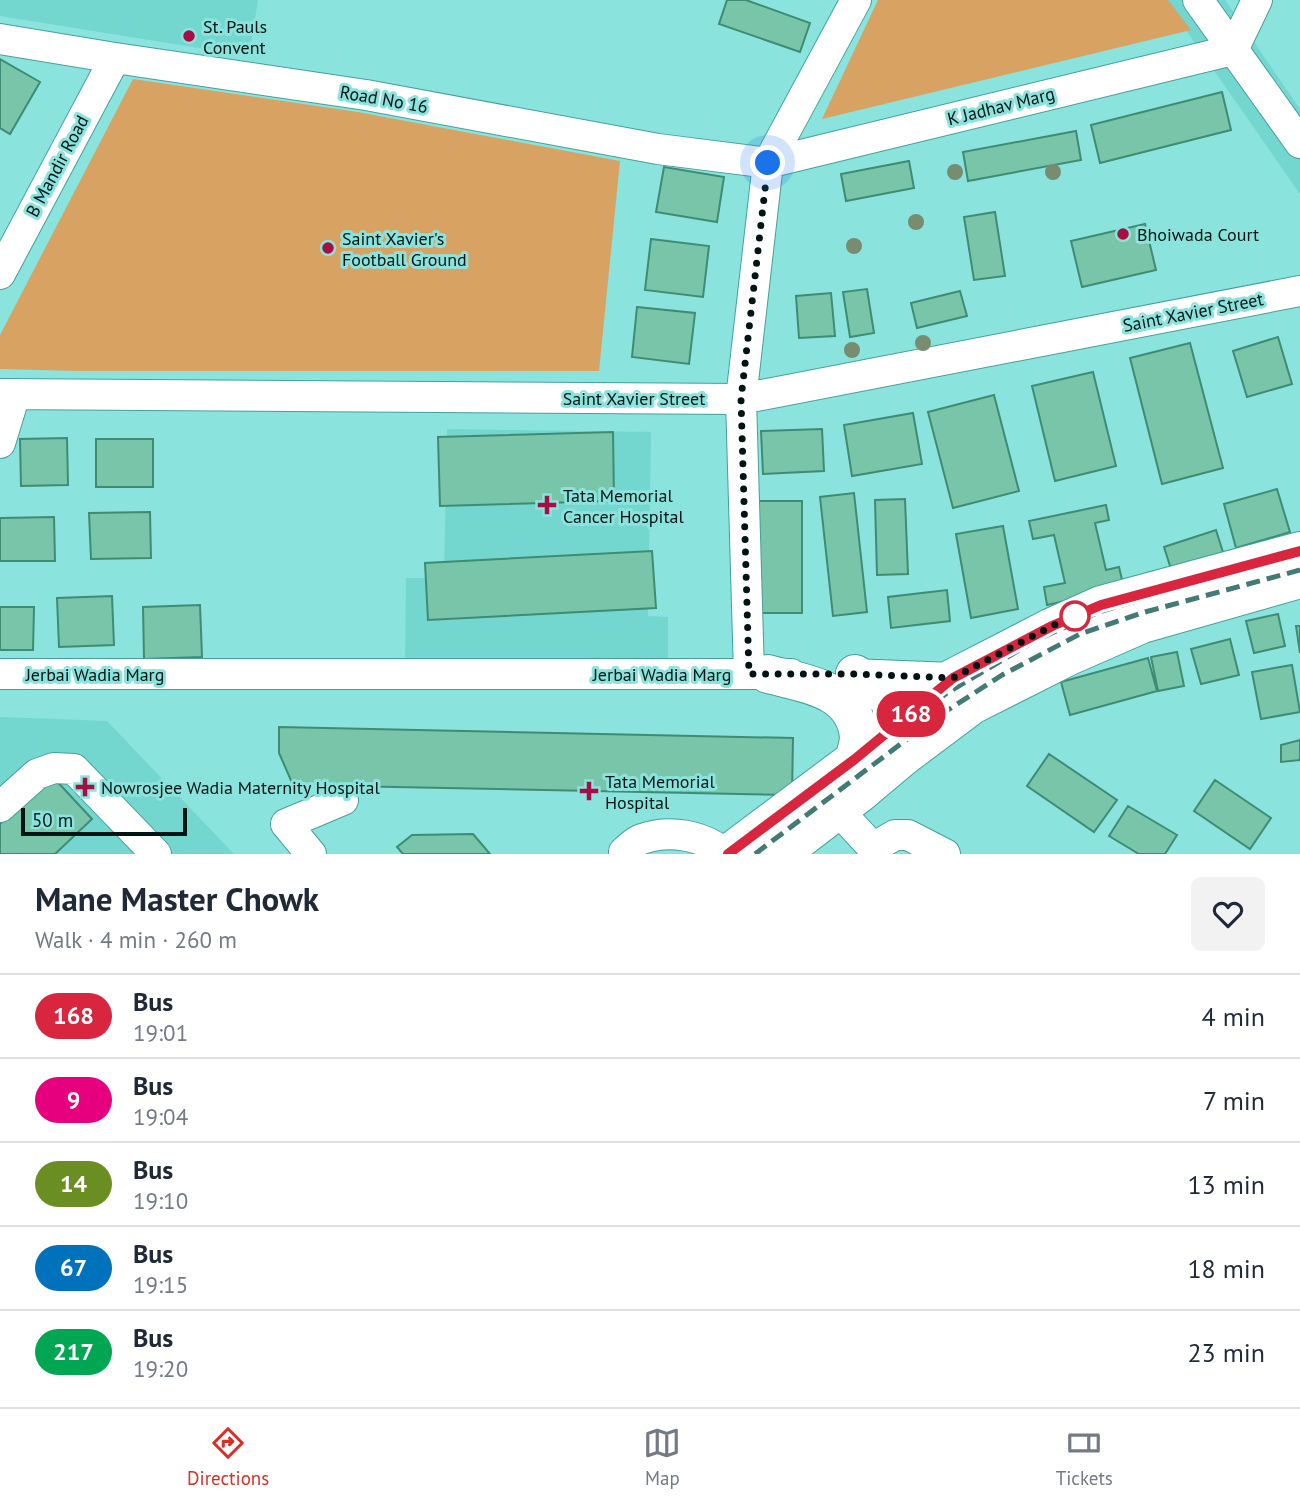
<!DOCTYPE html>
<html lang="en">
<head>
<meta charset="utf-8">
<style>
  body { margin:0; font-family:"PT Sans",sans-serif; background:#f2f2f3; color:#1f2937; height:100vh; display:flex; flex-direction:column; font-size:26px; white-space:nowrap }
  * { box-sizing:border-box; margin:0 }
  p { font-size:23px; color:#747a83 }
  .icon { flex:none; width:38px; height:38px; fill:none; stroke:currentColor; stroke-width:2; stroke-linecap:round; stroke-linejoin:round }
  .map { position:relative; height:854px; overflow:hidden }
  .drawer { display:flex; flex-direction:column; background:#fff; flex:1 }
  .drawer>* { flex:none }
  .badge { padding:0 14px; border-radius:23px; font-size:24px; line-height:46px }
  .scale { position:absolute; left:21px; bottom:18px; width:166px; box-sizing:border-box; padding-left:7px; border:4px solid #001513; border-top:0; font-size:19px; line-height:24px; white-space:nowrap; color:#001513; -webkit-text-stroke:5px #8ae3dd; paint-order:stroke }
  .you { position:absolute; width:35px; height:35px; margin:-18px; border:5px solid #fff; border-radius:50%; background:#1a73e8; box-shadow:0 0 0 10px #1a73e833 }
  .map>.badge { position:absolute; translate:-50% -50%; box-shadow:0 0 0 4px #fff }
  .round { display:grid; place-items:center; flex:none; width:74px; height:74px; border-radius:10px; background:#f2f2f3 }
  .summary { display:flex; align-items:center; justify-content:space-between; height:119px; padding:0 35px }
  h1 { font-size:33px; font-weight:600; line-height:52px }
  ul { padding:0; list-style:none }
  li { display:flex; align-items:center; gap:21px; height:84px; padding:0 35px; border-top:2px solid #e0e1e3 }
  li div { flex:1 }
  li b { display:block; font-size:26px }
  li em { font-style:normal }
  li .badge { min-width:77px; font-weight:700; text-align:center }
  .menu { display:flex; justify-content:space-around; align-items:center; height:98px; border-top:2px solid #e0e1e3; background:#fff; font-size:19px; color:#747a83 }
  .menu a { display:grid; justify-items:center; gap:4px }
  .menu .current { color:#d93025 }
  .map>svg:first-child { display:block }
  .built { fill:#73d6cf }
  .green { fill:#d8a262 }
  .building { fill:#78c5aa; stroke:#3e8c73; stroke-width:2 }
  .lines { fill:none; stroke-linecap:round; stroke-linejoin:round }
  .minor-casing { stroke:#45a09b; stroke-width:32 }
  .major-casing { stroke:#45a09b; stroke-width:40 }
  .minor { stroke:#fff; stroke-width:30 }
  .major { stroke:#fff; stroke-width:38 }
  .rail { stroke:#447a76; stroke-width:5; stroke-dasharray:14 7; stroke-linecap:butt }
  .tree { fill:#788c70 }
  .line-casing { stroke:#fff; stroke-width:16 }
  .line { stroke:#d7263d; stroke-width:10 }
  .walk { stroke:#001513; stroke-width:7; stroke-dasharray:0 12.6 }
  .poi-dot { fill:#a60e44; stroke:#8ae3dd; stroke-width:2.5 }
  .stop-dot { fill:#fff; stroke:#d7263d; stroke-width:3.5 }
  .labels { text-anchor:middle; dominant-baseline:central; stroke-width:6; stroke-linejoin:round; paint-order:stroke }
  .poi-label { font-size:18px; fill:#001513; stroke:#8ae3dd; text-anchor:start }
  .street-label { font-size:18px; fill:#001513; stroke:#8ae3dd }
</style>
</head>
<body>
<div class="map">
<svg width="1300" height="854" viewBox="0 0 1300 854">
  <rect width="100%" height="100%" fill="#8ae3dd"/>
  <path class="built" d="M0,0H258L249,56L0,16Z
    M1165,0H1225L1300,109V194Z
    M447,429L651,432L648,616L668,617V673L405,668L406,578H444Z
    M0,717L107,721L234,854H0Z"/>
  <path class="green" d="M878,0H1168L1191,30L822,119Z
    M133,79L358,112L620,161L599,371H78L0,369V335Z"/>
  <path class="building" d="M727,0H746L810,23L800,52L719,24Z
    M0,59L40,82L10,134L0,128Z
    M1222,92L1231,130L1100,163L1091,125Z
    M1076,131L1081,160L968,181L963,152Z
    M909,161L914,188L846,201L841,174Z
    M664,167L724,177L717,222L656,212Z
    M995,212L1005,276L974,280L964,217Z
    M1145,224L1156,270L1082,287L1071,241Z
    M651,239L709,246L703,297L645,290Z
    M867,289L874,333L850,337L843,292Z
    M960,291L967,316L917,328L911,303Z
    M831,293L835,336L799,338L796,296Z
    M637,307L695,313L689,364L632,357Z
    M1278,337L1292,384L1247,397L1233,351Z
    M1190,343L1223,468L1162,484L1130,358Z
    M1093,372L1116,466L1055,481L1032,386Z
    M994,395L1019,491L953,508L928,412Z
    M913,413L922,464L852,476L844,425Z
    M822,429L824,471L763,474L761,431Z
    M613,432L614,501L440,506L438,437Z
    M67,438L68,485L21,486L20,439Z
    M96,439H153V487H96Z
    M1277,489L1290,532L1236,548L1224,504Z
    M854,493L867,612L833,616L820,497Z
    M905,499L908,574L877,575L875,500Z
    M758,501H802V613H758Z
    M1106,505L1109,520L1095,523L1106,570L1119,567L1124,588L1047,605L1044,587L1065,583L1054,535L1033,539L1029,521Z
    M150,512L151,558L91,559L89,513Z
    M54,517L55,561H0V518Z
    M1003,526L1018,609L971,618L956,534Z
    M1216,530L1227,565L1175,582L1164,547Z
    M652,551L656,608L428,620L425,563Z
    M947,590L950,621L891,628L888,597Z
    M112,596L114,645L59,647L57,598Z
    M200,605L202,657L144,659L143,607Z
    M0,607H34L33,650H0Z
    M1278,614L1285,646L1254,653L1246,621Z
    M1296,626H1300V653Z
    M1230,639L1239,675L1201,684L1191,649Z
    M1177,652L1184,686L1158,691L1151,657Z
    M1148,658L1157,691L1070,715L1061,682Z
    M1292,665L1300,712L1261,719L1252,672Z
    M279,727L793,738L792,795L293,785L279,753Z
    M1300,740V760L1281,762V745Z
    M1049,754L1117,800L1094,832L1027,786Z
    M52,776L92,819L55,854H0V824Z
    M1215,780L1271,818L1250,849L1194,811Z
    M1128,806L1177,835L1165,854H1139L1109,836Z
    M473,834L490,854H403L397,847L412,835Z"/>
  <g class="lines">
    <defs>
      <path id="minor" d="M1198,0L1300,143
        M0,39L115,58L366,95L658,149L768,163L1233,50L1257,0
        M0,274L115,58
        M0,394L741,399L1300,291
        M0,443L15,394
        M0,674H791
        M749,674L741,399L768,163L856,0
        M851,674L953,678L958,686
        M0,807L37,774L54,768L74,769L156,854
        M838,810L873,848L877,854
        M873,848L895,835H908L945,854
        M311,854L286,824L343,800
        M624,854V852C630,847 635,841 642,839C669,829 703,835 725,854"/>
      <path id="major" d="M768,674C806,684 855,689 859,737C859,744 856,751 855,758C855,764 857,770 857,775
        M855,674L870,683L890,700L901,747
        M728,854L855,759L953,678L1052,627L1101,605L1300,551
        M780,854L860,793L904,756L972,705L1069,656L1142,624L1300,579"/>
    </defs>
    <use href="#minor" class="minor-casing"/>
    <use href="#major" class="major-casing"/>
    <use href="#minor" class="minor"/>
    <use href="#major" class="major"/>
    <path class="rail" d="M735,854L947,693L1036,640L1099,612L1197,583L1300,556
      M755,854L931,721L1002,675L1080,634L1145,612L1300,570"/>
  </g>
  <g class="tree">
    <circle cx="955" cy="172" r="8"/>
    <circle cx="1053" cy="172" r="8"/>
    <circle cx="916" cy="222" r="8"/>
    <circle cx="854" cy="246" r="8"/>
    <circle cx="923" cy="343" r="8"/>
    <circle cx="852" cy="350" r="8"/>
  </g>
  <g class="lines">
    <defs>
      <path id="line" d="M728,854L855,759L953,678L1052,626L1101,605L1300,551"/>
    </defs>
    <use href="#line" class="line-casing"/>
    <use href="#line" class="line"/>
    <path class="walk" d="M768,163L741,399L749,674H855L953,678L1052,626L1077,616H1075"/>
  </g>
  <g class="poi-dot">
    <circle cx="189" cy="36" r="7"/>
    <circle cx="1123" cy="234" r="7"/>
    <circle cx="328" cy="248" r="7"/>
    <path d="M543.5 494.5h7v7h7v7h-7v7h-7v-7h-7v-7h7z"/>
    <path d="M81.5 776.5h7v7h7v7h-7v7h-7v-7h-7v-7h7z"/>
    <path d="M585.5 780.5h7v7h7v7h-7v7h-7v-7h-7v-7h7z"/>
  </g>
  <circle class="stop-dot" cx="1075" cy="616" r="14"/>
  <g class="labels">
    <g class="poi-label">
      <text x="203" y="26">St. Pauls<tspan x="203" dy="21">Convent</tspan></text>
      <text x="1137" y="234">Bhoiwada Court</text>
      <text x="342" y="238">Saint Xavier's<tspan x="342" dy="21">Football Ground</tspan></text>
      <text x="563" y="495">Tata Memorial<tspan x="563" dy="21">Cancer Hospital</tspan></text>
      <text x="605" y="781">Tata Memorial<tspan x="605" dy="21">Hospital</tspan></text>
      <text x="101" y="787">Nowrosjee Wadia Maternity Hospital</text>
    </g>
    <g class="street-label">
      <text transform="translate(384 99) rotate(10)">Road No 16</text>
      <text transform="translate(1001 106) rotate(-14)">K Jadhav Marg</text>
      <text transform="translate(57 166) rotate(-62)">B Mandir Road</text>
      <text transform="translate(1193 312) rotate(-11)">Saint Xavier Street</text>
      <text x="634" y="398">Saint Xavier Street</text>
      <text x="95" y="674">Jerbai Wadia Marg</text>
      <text x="662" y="674">Jerbai Wadia Marg</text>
    </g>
  </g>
</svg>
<div class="scale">50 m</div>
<div class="you" style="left:768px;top:163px"></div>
<b class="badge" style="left:911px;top:714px;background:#d7263d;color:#fff">168</b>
</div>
<section class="drawer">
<div class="summary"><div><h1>Mane Master Chowk</h1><p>Walk · 4 min · 260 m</p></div><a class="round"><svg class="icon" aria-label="heart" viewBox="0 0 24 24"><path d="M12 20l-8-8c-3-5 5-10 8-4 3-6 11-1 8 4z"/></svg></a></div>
<ul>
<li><span class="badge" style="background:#d7263d;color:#fff">168</span><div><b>Bus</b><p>19:01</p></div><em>4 min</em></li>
<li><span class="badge" style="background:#e6007e;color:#fff">9</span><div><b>Bus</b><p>19:04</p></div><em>7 min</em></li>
<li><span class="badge" style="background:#6b8e23;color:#fff">14</span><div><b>Bus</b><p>19:10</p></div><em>13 min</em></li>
<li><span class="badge" style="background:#0072bc;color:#fff">67</span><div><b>Bus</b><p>19:15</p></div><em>18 min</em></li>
<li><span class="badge" style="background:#00a651;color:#fff">217</span><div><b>Bus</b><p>19:20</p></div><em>23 min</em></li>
</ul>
</section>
<nav class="menu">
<a class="current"><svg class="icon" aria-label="directions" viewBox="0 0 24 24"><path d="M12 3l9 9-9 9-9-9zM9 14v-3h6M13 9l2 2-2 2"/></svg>Directions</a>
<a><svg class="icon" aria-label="map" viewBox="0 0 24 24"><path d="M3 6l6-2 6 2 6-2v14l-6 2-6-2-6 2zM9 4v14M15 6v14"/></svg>Map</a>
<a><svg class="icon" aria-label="tickets" viewBox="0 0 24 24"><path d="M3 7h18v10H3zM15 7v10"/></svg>Tickets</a>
</nav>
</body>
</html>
